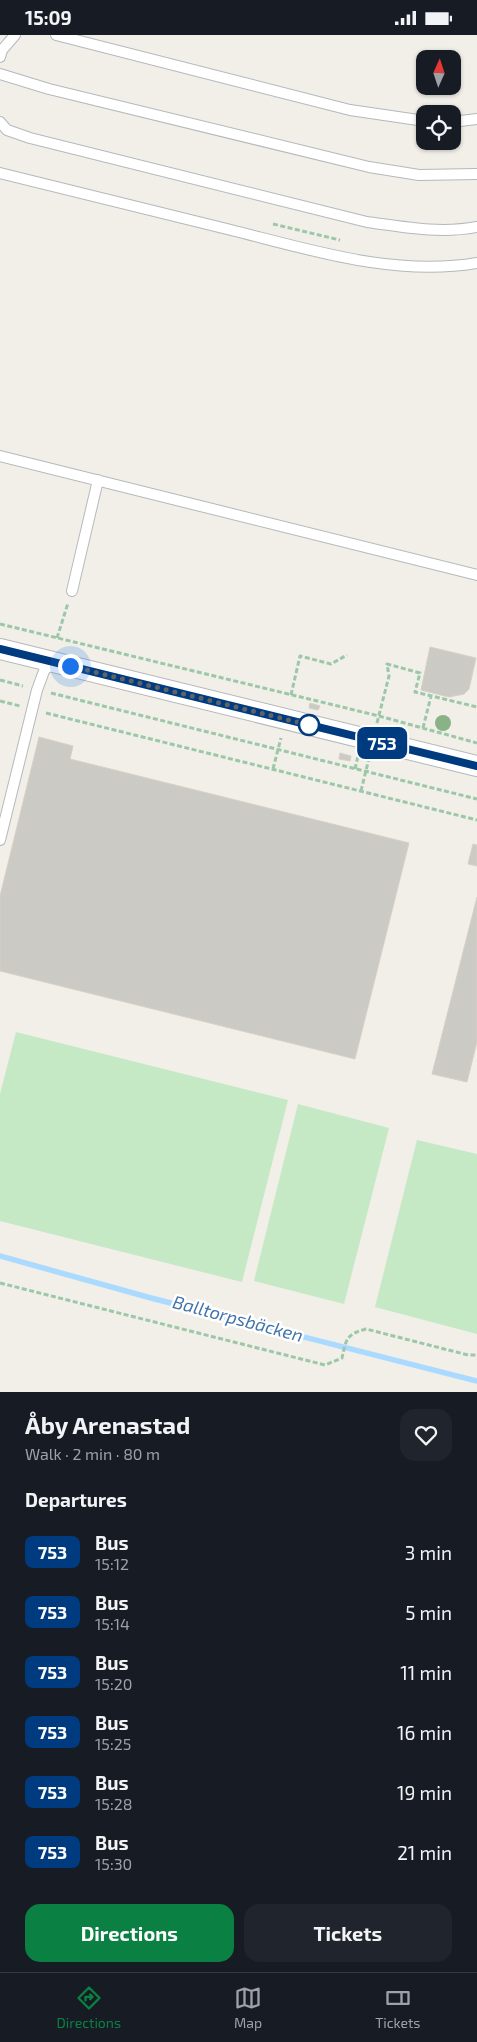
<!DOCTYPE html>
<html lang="en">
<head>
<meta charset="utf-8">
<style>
  body { margin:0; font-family:"Exo 2",sans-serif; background:#20242c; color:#f1f3f6; height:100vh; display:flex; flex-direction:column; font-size:19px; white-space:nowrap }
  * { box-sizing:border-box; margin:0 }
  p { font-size:16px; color:#9ea1a6 }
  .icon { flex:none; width:28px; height:28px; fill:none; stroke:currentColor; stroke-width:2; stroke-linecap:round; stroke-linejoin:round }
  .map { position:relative; height:1357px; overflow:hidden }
  .side { display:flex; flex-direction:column; background:#171b24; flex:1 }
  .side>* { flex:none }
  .badge { padding:0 10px; border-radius:8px; font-size:18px; line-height:32px }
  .needle { width:32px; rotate:3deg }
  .buttons { position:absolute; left:416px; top:15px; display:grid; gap:10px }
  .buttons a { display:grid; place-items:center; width:45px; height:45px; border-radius:10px; background:#171b24; box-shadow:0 1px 4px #0004; font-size:25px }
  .you { position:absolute; width:25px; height:25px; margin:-12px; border:4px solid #fff; border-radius:50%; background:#1a73e8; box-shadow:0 0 0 8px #1a73e833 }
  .map>.badge { position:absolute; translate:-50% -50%; box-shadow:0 0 0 2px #fff }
  h2 { padding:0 25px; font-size:19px; line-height:45px }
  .round { display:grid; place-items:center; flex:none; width:52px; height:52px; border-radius:15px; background:#20242c }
  .summary { display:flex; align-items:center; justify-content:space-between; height:85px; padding:0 25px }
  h1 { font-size:24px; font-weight:700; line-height:38px }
  .cta { display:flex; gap:10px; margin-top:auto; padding:10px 25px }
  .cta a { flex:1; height:58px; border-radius:15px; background:#0b8043; color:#fff; font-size:20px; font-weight:700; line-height:58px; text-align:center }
  .cta a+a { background:#20242c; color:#f1f3f6 }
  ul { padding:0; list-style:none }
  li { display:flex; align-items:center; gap:15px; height:60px; padding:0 25px }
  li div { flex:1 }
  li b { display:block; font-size:19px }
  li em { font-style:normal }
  li .badge { min-width:55px; font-weight:700; text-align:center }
  .status { display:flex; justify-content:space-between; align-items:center; height:35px; padding:0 25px; background:#171b24; direction:ltr }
  .status svg { height:14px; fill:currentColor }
  .menu { display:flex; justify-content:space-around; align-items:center; height:70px; border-top:1px solid #363941; background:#171b24; font-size:14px; color:#9ea1a6 }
  .menu a { display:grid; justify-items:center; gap:2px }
  .menu .active { color:#0b8043 }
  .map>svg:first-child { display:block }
  .green { fill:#c5e8c5 }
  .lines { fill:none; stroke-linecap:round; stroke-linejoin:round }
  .stream { stroke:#aadaff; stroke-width:5.5 }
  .building { fill:#cccac5; stroke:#d6d1c6 }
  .lane-casing { stroke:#b5b8bc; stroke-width:12 }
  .street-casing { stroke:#b5b8bc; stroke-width:22 }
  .path { stroke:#9cc7a9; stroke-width:3; stroke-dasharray:5 2.5; stroke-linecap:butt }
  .lane { stroke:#fff; stroke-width:10 }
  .street { stroke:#fff; stroke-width:20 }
  .tree { fill:#89b387 }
  .line-casing { stroke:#fff; stroke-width:11 }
  .line { stroke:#003b80; stroke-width:8 }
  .walk { stroke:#5f6368; stroke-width:5; stroke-dasharray:0 9 }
  .stop-dot { fill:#fff; stroke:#003b80; stroke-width:2.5 }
  .labels { text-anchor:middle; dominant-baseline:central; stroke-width:5; stroke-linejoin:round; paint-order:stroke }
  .water-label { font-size:18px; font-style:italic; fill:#4174aa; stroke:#fff }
</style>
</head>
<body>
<div class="status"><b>15:09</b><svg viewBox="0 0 49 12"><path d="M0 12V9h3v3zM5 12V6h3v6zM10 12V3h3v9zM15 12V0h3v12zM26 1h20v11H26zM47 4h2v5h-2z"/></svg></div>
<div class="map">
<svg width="477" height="1357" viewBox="0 0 477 1357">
  <rect width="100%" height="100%" fill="#f1efe8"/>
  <path class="green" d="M16,997L288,1065L242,1247L0,1186V1059Z
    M298,1069L389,1093L344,1269L254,1246Z
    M417,1105L477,1119V1299L375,1272Z"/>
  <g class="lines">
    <path class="stream" d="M0,1221L151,1263L477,1346"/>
  </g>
  <path class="building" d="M430,612L476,623L469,654L464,659L449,662L421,655Z
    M310,668L320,671L318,675L309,673Z
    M39,702L73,711L70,724L409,808L355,1024L0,936V861Z
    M340,718L351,721L350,726L339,724Z
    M473,809L477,810V831L468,829Z
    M477,862V1007L467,1047L432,1039Z"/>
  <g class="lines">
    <defs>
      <path id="lane" d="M56,0L350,75L425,86
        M0,22L2,15L15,0
        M0,39L49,54L369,132L419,140L477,139
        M0,87L7,95L30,103L367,187C404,192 440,199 477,192
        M452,87L477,84
        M0,138C77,157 154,176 231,195C311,215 395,242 477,228
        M0,421L477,540
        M72,556L98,445
        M0,805L37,655L44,636L52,626"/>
      <path id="street" d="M0,614L477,731"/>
    </defs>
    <use href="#lane" class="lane-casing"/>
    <use href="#street" class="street-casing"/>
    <path class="path" d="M273,189L340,205
      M0,589L379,681L477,708
      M57,603L68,568
      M0,645L23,651
      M51,658L477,764
      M291,660L300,621L331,629L347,620
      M0,666L20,671
      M46,678L477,785
      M377,688L389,641L387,629L420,638L415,657L477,672
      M423,693L431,661
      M273,734L281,703
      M355,734L358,721
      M361,756L369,723
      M0,1248L325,1330L342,1323C346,1305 346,1299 366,1294L468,1320H477"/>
    <use href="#lane" class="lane"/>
    <use href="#street" class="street"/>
  </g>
  <circle class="tree" cx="443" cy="688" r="8"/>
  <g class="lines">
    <defs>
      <path id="line" d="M0,614L477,731"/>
    </defs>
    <use href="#line" class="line-casing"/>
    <use href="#line" class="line"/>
    <path class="walk" d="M70,631L309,690"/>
  </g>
  <circle class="stop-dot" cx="309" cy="690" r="10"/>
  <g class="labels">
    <g class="water-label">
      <text transform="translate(238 1283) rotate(15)">Balltorpsbäcken</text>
    </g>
  </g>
</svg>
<div class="buttons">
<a><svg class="needle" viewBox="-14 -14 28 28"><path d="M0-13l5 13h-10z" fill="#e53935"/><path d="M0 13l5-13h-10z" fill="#9ea1a6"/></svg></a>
<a><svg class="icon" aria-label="locate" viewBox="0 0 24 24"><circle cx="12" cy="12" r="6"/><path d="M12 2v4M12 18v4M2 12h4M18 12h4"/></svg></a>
</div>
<div class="you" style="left:70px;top:631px"></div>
<b class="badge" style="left:382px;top:708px;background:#003b80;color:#fff">753</b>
</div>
<section class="side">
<div class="summary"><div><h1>Åby Arenastad</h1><p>Walk · 2 min · 80 m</p></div><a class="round"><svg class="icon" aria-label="heart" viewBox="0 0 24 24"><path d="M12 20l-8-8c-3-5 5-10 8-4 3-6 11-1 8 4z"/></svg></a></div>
<h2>Departures</h2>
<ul>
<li><span class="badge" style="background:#003b80;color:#fff">753</span><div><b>Bus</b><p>15:12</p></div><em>3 min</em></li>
<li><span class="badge" style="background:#003b80;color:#fff">753</span><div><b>Bus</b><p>15:14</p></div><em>5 min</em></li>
<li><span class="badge" style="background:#003b80;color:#fff">753</span><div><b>Bus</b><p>15:20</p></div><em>11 min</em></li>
<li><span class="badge" style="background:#003b80;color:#fff">753</span><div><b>Bus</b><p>15:25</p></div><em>16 min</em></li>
<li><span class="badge" style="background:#003b80;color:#fff">753</span><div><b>Bus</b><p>15:28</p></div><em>19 min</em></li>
<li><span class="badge" style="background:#003b80;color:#fff">753</span><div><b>Bus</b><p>15:30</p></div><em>21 min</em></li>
</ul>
<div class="cta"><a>Directions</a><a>Tickets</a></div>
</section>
<nav class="menu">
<a class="active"><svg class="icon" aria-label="directions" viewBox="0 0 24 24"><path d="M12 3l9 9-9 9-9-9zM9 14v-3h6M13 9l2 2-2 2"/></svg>Directions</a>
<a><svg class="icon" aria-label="map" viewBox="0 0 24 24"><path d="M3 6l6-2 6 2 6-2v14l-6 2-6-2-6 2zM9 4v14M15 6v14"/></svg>Map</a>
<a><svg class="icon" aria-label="tickets" viewBox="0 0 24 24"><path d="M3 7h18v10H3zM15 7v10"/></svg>Tickets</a>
</nav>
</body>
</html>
